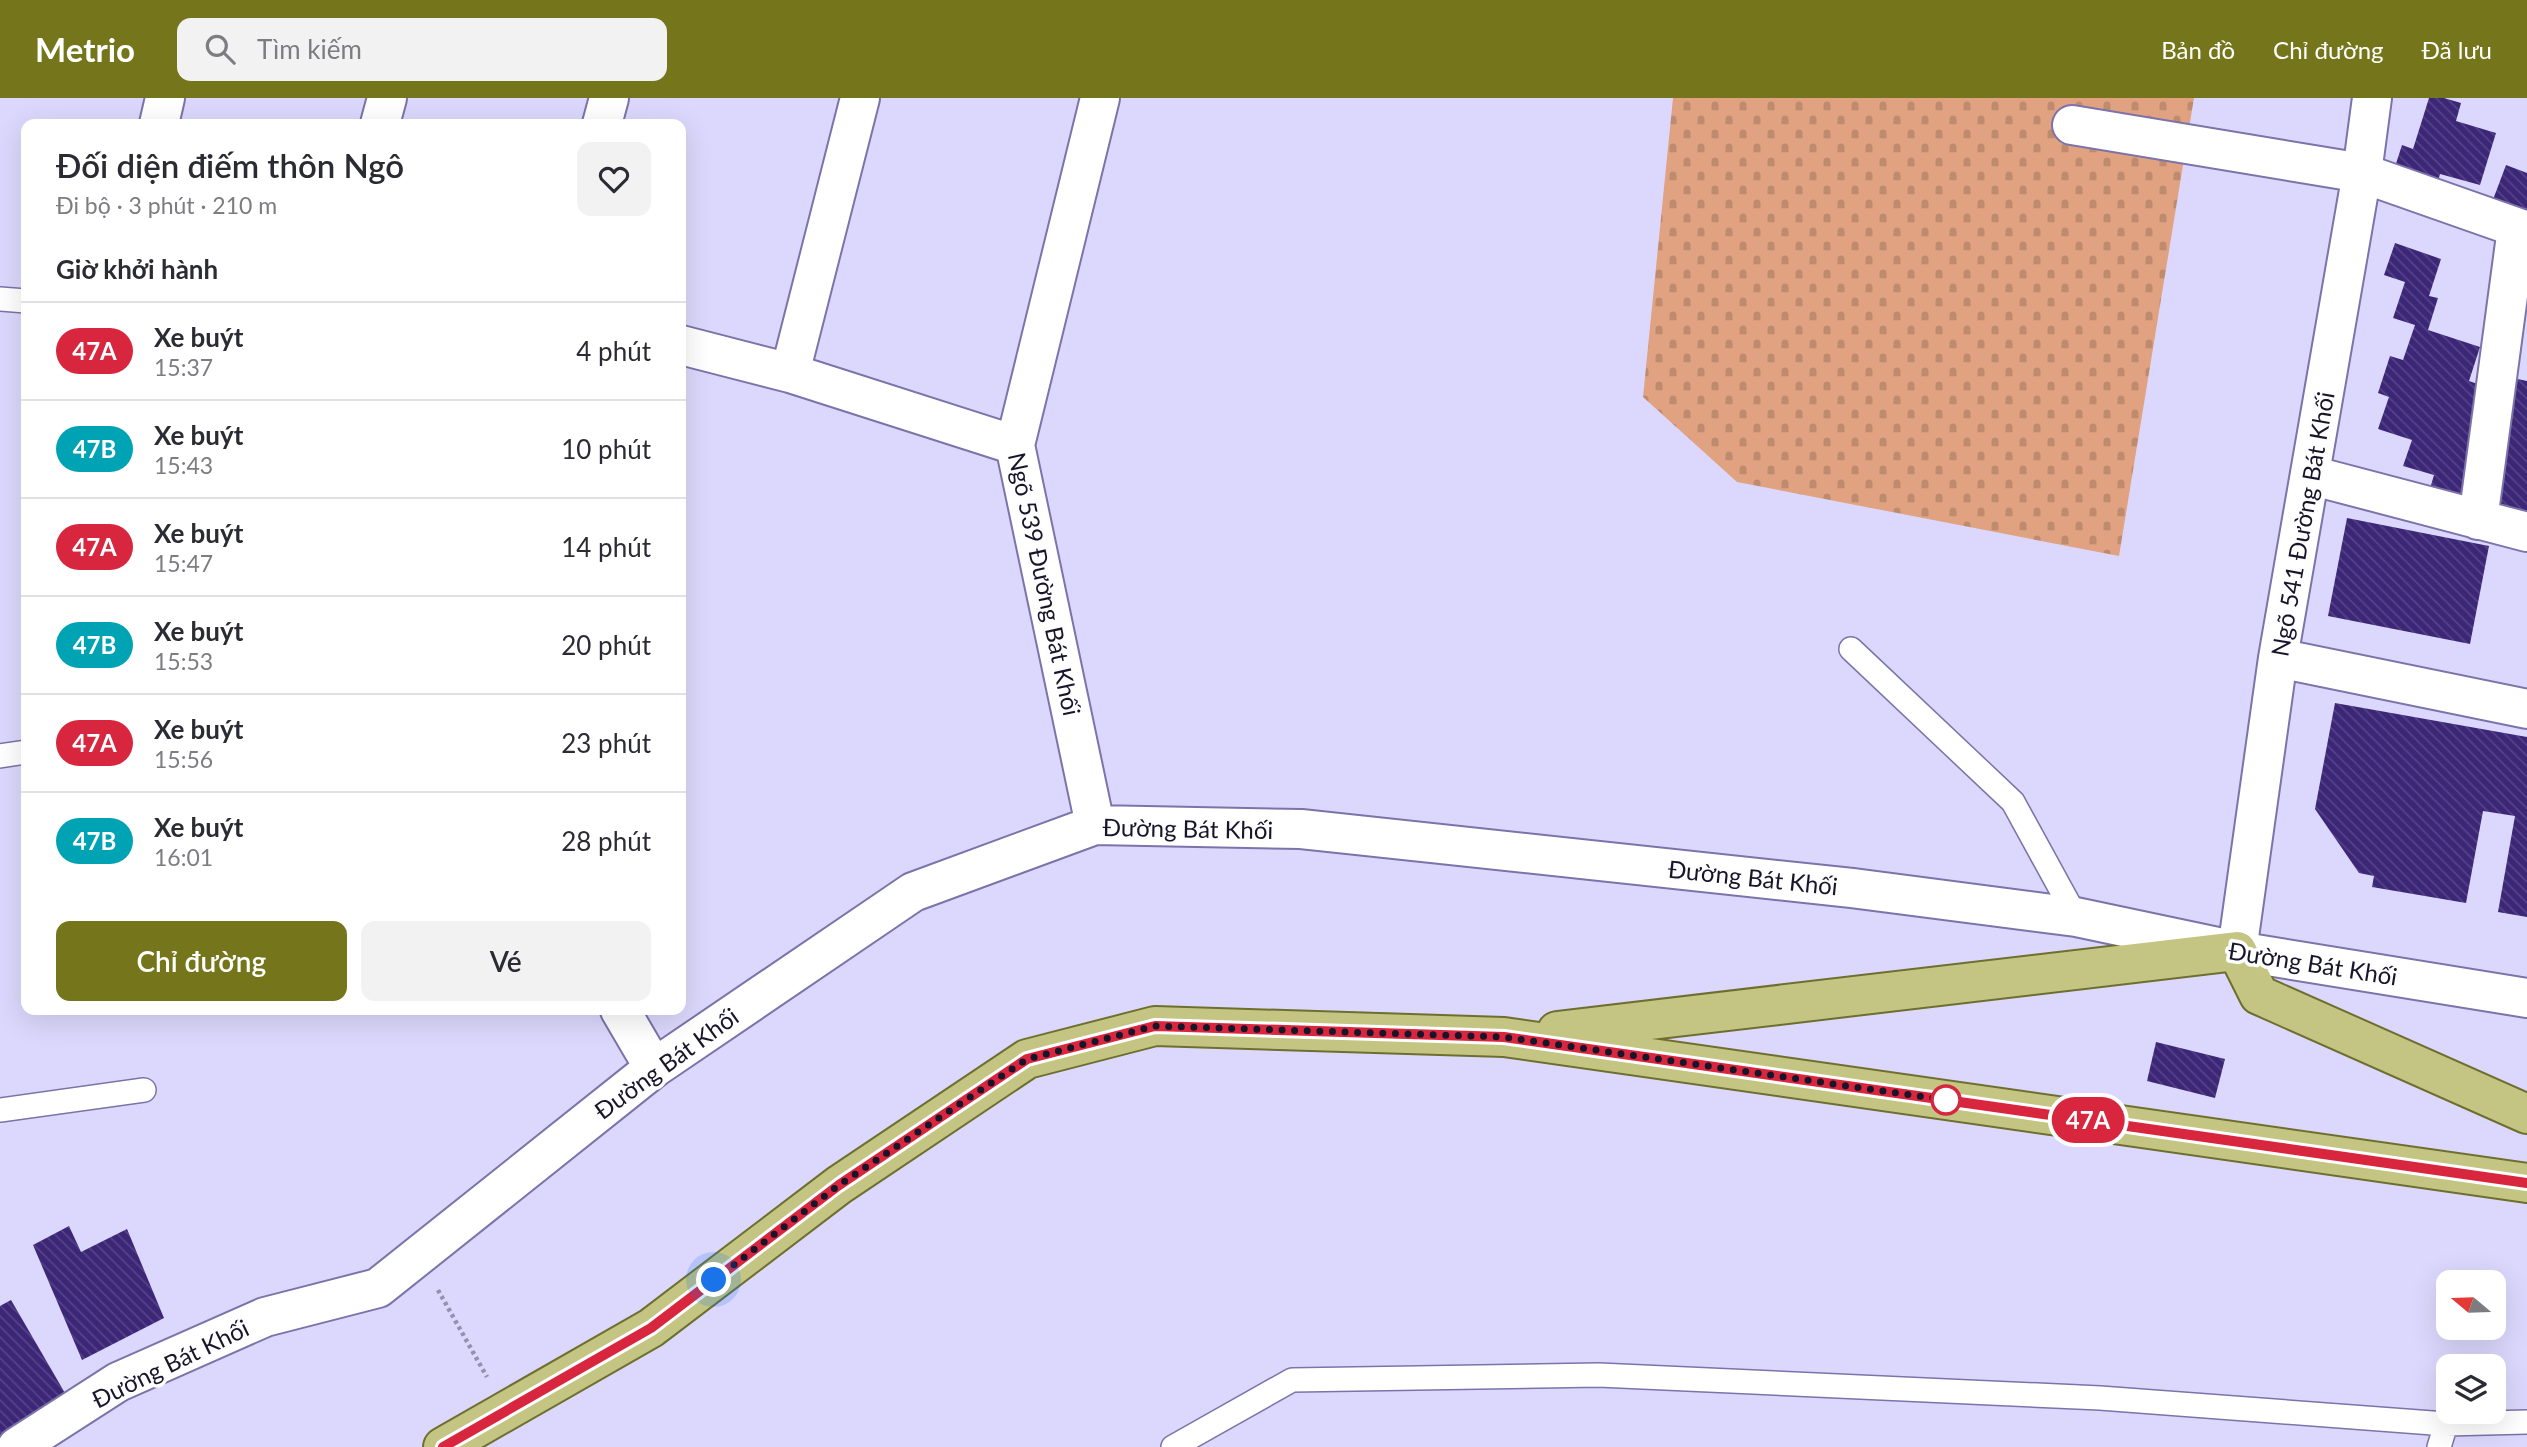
<!DOCTYPE html>
<html lang="vi">
<head>
<meta charset="utf-8">
<style>
  body { margin:0; font-family:Lato,sans-serif; background:#f2f2f3; color:#2b2b33; height:100vh; display:flex; flex-direction:column; font-size:26px; white-space:nowrap }
  * { box-sizing:border-box; margin:0 }
  p { font-size:23px; color:#7c7c81 }
  .icon { flex:none; width:38px; height:38px; fill:none; stroke:currentColor; stroke-width:2; stroke-linecap:round; stroke-linejoin:round }
  .map { position:relative; flex:1; overflow:hidden }
  .sheet { position:absolute; left:21px; top:21px; width:665px; height:896px; display:flex; flex-direction:column; background:#fff; border-radius:14px; box-shadow:0 7px 28px #0002 }
  .sheet>* { flex:none }
  .badge { padding:0 14px; border-radius:23px; font-size:24px; line-height:46px }
  .needle { width:46px; rotate:289deg }
  .fabs { position:absolute; left:2436px; top:1172px; display:grid; gap:14px }
  .fabs a { display:grid; place-items:center; width:70px; height:70px; border-radius:14px; background:#fff; box-shadow:0 7px 28px #0002; font-size:35px }
  .you { position:absolute; width:35px; height:35px; margin:-18px; border:5px solid #fff; border-radius:50%; background:#1a73e8; box-shadow:0 0 0 10px #1a73e833 }
  .map>.badge { position:absolute; translate:-50% -50%; box-shadow:0 0 0 4px #fff }
  h2 { padding:0 35px; font-size:26px; line-height:63px }
  .round { display:grid; place-items:center; flex:none; width:74px; height:74px; border-radius:14px; background:#f2f2f3 }
  .head { display:flex; align-items:center; justify-content:space-between; height:119px; padding:0 35px }
  h1 { font-size:33px; font-weight:600; line-height:52px }
  .cta { display:flex; gap:14px; margin-top:auto; padding:14px 35px }
  .cta a { flex:1; height:80px; border-radius:14px; background:#75761c; color:#fff; font-size:28px; font-weight:600; line-height:80px; text-align:center }
  .cta a+a { background:#f2f2f3; color:#2b2b33 }
  ul { padding:0; list-style:none }
  li { display:flex; align-items:center; gap:21px; height:98px; padding:0 35px; border-top:2px solid #e1e1e2 }
  li div { flex:1 }
  li b { display:block; font-size:26px }
  li em { font-style:normal }
  li .badge { min-width:77px; font-weight:700; text-align:center }
  header { display:flex; align-items:center; gap:42px; box-sizing:border-box; height:98px; padding:0 35px; background:#75761c; color:#fff }
  header strong { font-size:33px }
  nav { display:flex; gap:38px; margin-inline-start:auto; font-size:24px }
  .search { width:490px; height:63px; background:#f2f2f3; display:flex; align-items:center; gap:18px; box-sizing:border-box; padding:0 24px; border-radius:14px; color:#7c7c81; font-size:26px }
  .map>svg:first-child { display:block }
  .cemetery { fill:url(#cemetery-stones) }
  .building { fill:url(#building-back-hatch) }
  .lines { fill:none; stroke-linecap:round; stroke-linejoin:round }
  .lane-casing { stroke:#7b73a9; stroke-width:26 }
  .street-casing { stroke:#7b73a9; stroke-width:42 }
  .primary-casing { stroke:#6e6f2f; stroke-width:42 }
  .path { stroke:#9490af; stroke-width:4.5; stroke-dasharray:3.5 3.5; stroke-linecap:butt }
  .lane { stroke:#fff; stroke-width:23 }
  .street { stroke:#fff; stroke-width:38 }
  .primary { stroke:#c4c583; stroke-width:38 }
  .line-casing { stroke:#fff; stroke-width:16 }
  .line { stroke:#d7263d; stroke-width:10 }
  .walk { stroke:#18152a; stroke-width:7; stroke-dasharray:0 12.6 }
  .stop-dot { fill:#fff; stroke:#d7263d; stroke-width:3.5 }
  .labels { text-anchor:middle; dominant-baseline:central; stroke-width:7; stroke-linejoin:round; paint-order:stroke }
  .street-label { font-size:24px; fill:#18152a; stroke:#fefefe }
</style>
</head>
<body>
<header>
<strong>Metrio</strong>
<div class="search"><svg class="icon" aria-label="search" viewBox="0 0 24 24"><circle cx="10" cy="10" r="6"/><path d="M15 15l6 6"/></svg>Tìm kiếm</div>
<nav><a>Bản đồ</a><a>Chỉ đường</a><a>Đã lưu</a></nav>
</header>
<div class="map">
<svg width="2527" height="1349" viewBox="0 0 2527 1349">
  <defs>
    <pattern id="cemetery-stones" width="16" height="16" patternUnits="userSpaceOnUse" patternTransform="scale(1.75)"><rect width="16" height="16" fill="#e0a280"/><path d="M2 7V4a2 2 0 0 1 4 0v3zM10 15v-3a2 2 0 0 1 4 0v3z" fill="#bf8b6f"/></pattern>
    <pattern id="building-back-hatch" width="6" height="6" patternUnits="userSpaceOnUse" patternTransform="scale(1.75)"><rect width="6" height="6" fill="#3c2677"/><path d="M-1 5l2 2M0 0l6 6M5-1l2 2" fill="none" stroke="#554385"/></pattern>
  </defs>
  <rect width="100%" height="100%" fill="#dcd8fd"/>
  <path class="cemetery" d="M1673,0H2194L2119,458L1737,384L1643,299Z"/>
  <path class="building" d="M2429,0H2444L2461,5L2456,23L2496,35L2480,87L2440,76L2436,91L2392,78L2402,47L2413,51Z
    M2506,67L2527,75V120L2491,107Z
    M2395,145L2441,161L2429,198L2438,200L2428,232L2480,249L2469,283L2495,292L2458,403L2429,394L2434,377L2403,368L2412,342L2378,331L2389,299L2378,295L2390,258L2403,262L2415,227L2393,220L2405,184L2384,177Z
    M2508,279L2527,283V425L2483,417Z
    M2347,420L2489,448L2470,546L2328,518Z
    M2335,605L2527,639V819L2498,814L2515,718L2483,713L2466,805L2372,789L2374,778L2359,775L2315,711Z
    M2156,944L2225,961L2215,1000L2147,983Z
    M69,1128L81,1154L127,1131L164,1220L82,1262L33,1147Z
    M11,1202L69,1302L0,1343V1208Z"/>
  <g class="lines">
    <defs>
      <path id="lane" d="M0,201L26,203
        M1851,551L2013,704L2076,819
        M0,658L26,654
        M0,1012L144,992
        M1173,1349L1292,1282L1599,1277L2100,1300L2446,1326L2527,1324
        M2439,1349L2446,1326"/>
      <path id="street" d="M159,26L165,0
        M380,26L387,0
        M602,26L609,0
        M2072,27L2362,75L2527,133
        M681,247L790,275L1015,347
        M790,275L860,0
        M2310,377L2527,434
        M2478,422L2517,130
        M2278,560L2527,611
        M1095,727L1015,347L1100,0
        M2237,853L2278,560L2362,75L2372,0
        M620,912L654,970
        M17,1349L118,1284L265,1219L378,1190L654,970L913,794L1095,727L1301,731L1852,790L2076,819L2237,853L2527,900"/>
      <path id="primary" d="M1557,933L2237,853L2259,897L2527,1016
        M443,1349L651,1230L839,1087L1027,961L1155,928L1504,939L2527,1085"/>
    </defs>
    <use href="#lane" class="lane-casing"/>
    <use href="#street" class="street-casing"/>
    <use href="#primary" class="primary-casing"/>
    <path class="path" d="M438,1192L487,1279"/>
    <use href="#lane" class="lane"/>
    <use href="#street" class="street"/>
    <use href="#primary" class="primary"/>
  </g>
  <g class="lines">
    <defs>
      <path id="line" d="M443,1349L651,1230L839,1087L1027,961L1155,928L1504,939L2527,1085"/>
    </defs>
    <use href="#line" class="line-casing"/>
    <use href="#line" class="line"/>
    <path class="walk" d="M714,1182L839,1087L1027,961L1155,928L1504,939L1946,1002"/>
  </g>
  <circle class="stop-dot" cx="1946" cy="1002" r="14"/>
  <g class="labels">
    <g class="street-label">
      <text transform="translate(2302 426) rotate(-80)">Ngõ 541 Đường Bát Khối</text>
      <text transform="translate(1045 486) rotate(78)">Ngõ 539 Đường Bát Khối</text>
      <text transform="translate(1188 730) rotate(1)">Đường Bát Khối</text>
      <text transform="translate(1753 779) rotate(6)">Đường Bát Khối</text>
      <text transform="translate(2313 865) rotate(9)">Đường Bát Khối</text>
      <text transform="translate(666 965) rotate(-36)">Đường Bát Khối</text>
      <text transform="translate(170 1265) rotate(-26)">Đường Bát Khối</text>
    </g>
  </g>
</svg>
<div class="fabs">
<a><svg class="needle" viewBox="-14 -14 28 28"><path d="M0-13l5 13h-10z" fill="#e53935"/><path d="M0 13l5-13h-10z" fill="#7c7c81"/></svg></a>
<a><svg class="icon" aria-label="layers" viewBox="0 0 24 24"><path d="M12 4l9 5-9 5-9-5zM3 14l9 5 9-5"/></svg></a>
</div>
<div class="you" style="left:714px;top:1182px"></div>
<b class="badge" style="left:2088px;top:1022px;background:#d7263d;color:#fff">47A</b>
<section class="sheet">
<div class="head"><div><h1>Đối diện điếm thôn Ngô</h1><p>Đi bộ · 3 phút · 210 m</p></div><a class="round"><svg class="icon" aria-label="heart" viewBox="0 0 24 24"><path d="M12 20l-8-8c-3-5 5-10 8-4 3-6 11-1 8 4z"/></svg></a></div>
<h2>Giờ khởi hành</h2>
<ul>
<li><span class="badge" style="background:#d7263d;color:#fff">47A</span><div><b>Xe buýt</b><p>15:37</p></div><em>4 phút</em></li>
<li><span class="badge" style="background:#00a3b4;color:#fff">47B</span><div><b>Xe buýt</b><p>15:43</p></div><em>10 phút</em></li>
<li><span class="badge" style="background:#d7263d;color:#fff">47A</span><div><b>Xe buýt</b><p>15:47</p></div><em>14 phút</em></li>
<li><span class="badge" style="background:#00a3b4;color:#fff">47B</span><div><b>Xe buýt</b><p>15:53</p></div><em>20 phút</em></li>
<li><span class="badge" style="background:#d7263d;color:#fff">47A</span><div><b>Xe buýt</b><p>15:56</p></div><em>23 phút</em></li>
<li><span class="badge" style="background:#00a3b4;color:#fff">47B</span><div><b>Xe buýt</b><p>16:01</p></div><em>28 phút</em></li>
</ul>
<div class="cta"><a>Chỉ đường</a><a>Vé</a></div>
</section>
</div>
</body>
</html>
